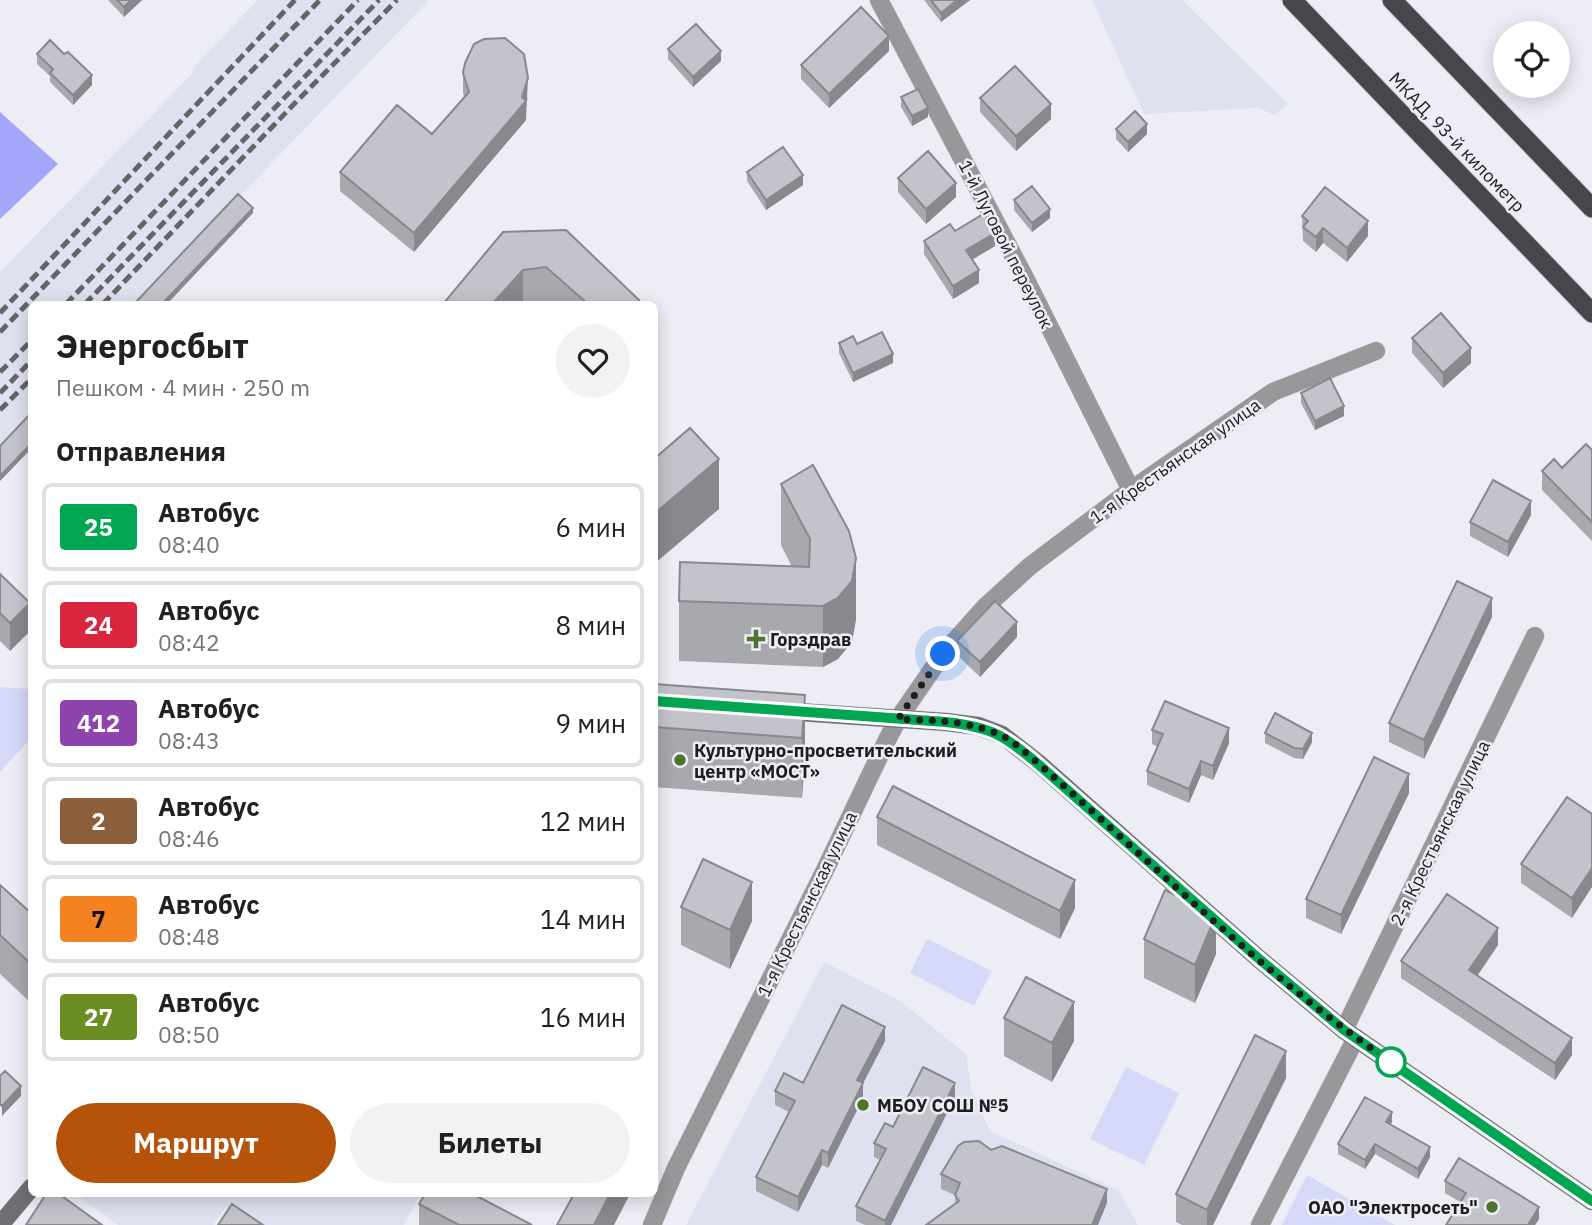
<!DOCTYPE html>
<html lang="ru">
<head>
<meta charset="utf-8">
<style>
  body { margin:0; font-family:"IBM Plex Sans",sans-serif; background:#f2f2f2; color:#202124; height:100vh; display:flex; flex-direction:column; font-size:26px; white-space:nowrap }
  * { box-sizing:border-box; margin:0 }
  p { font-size:23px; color:#757577 }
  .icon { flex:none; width:38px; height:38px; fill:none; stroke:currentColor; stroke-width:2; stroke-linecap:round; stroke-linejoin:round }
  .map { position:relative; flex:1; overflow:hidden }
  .side { position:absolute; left:28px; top:301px; width:630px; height:896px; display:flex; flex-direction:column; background:#fff; border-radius:10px; box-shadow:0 4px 18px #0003 }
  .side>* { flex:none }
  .badge { padding:0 14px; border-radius:5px; font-size:24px; line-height:46px }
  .controls { position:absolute; left:1493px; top:21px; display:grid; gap:14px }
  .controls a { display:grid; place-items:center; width:77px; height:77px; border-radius:50%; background:#fff; box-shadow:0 4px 18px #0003; font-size:35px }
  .you { position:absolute; width:35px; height:35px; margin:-18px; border:5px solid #fff; border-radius:50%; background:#1a73e8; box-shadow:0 0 0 10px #1a73e833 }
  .map>.badge { position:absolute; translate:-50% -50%; box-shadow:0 0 0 4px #fff }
  h2 { padding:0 28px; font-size:26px; line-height:63px }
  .round { display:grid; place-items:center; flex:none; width:74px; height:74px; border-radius:37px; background:#f2f2f2 }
  .summary { display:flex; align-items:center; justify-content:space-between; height:119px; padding:0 28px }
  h1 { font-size:33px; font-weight:800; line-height:52px }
  .action { display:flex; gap:14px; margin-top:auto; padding:14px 28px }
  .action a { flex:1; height:80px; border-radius:42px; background:#b45309; color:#fff; font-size:28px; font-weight:800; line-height:80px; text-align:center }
  .action a+a { background:#f2f2f2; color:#202124 }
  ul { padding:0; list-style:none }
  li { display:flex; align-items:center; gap:21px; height:88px; margin:0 14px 10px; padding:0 14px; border:4px solid #e0e0e0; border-radius:10px }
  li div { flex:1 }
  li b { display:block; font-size:26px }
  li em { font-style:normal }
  li .badge { min-width:77px; font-weight:700; text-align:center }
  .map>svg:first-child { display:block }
  .built { fill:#dfe1f0 }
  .green { fill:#d6d9f7 }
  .forest { fill:#a3a6f9 }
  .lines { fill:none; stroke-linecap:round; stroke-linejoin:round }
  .minor-casing { stroke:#c7c8cf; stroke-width:19 }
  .secondary-casing { stroke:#c7c8cf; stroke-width:19 }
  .trunk-casing { stroke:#c7c8cf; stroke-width:21 }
  .minor { stroke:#98989b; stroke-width:18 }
  .secondary { stroke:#6f6f74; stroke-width:18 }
  .trunk { stroke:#46474c; stroke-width:19 }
  .rail { stroke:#646469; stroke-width:5; stroke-dasharray:10 5; stroke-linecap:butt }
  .wall { fill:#a8a9af }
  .shaded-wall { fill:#88898e }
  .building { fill:#c3c4cb; stroke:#88898e; stroke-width:2 }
  .line-casing { stroke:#fff; stroke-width:16 }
  .line { stroke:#00a651; stroke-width:10 }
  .walk { stroke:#1e1e21; stroke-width:7; stroke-dasharray:0 12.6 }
  .poi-dot { fill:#50742c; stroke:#ecedf5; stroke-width:2.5 }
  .stop-dot { fill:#fff; stroke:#00a651; stroke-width:3.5 }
  .labels { text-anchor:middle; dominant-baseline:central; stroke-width:5; stroke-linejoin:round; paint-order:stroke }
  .street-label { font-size:18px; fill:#1e1e21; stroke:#ecedf5 }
  .poi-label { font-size:18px; font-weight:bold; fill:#1e1e21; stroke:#ecedf5; text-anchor:start }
</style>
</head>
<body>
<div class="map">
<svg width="1592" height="1225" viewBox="0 0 1592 1225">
  <rect width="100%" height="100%" fill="#ecedf5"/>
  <path class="built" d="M258,0H429L136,304H32L31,414L0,448V272L193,73L191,70Z
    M1092,0H1182L1288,104L1274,115L1259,108L1144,114Z
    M824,962L900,1001L966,1054L972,1092L990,1131L1118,1190L1138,1225H686Z
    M75,1194H420L404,1225H256L226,1207L213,1225H118Z"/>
  <path class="green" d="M0,687L31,689L32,737L0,772Z
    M927,939L992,971L974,1006L910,973Z
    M1126,1067L1179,1093L1144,1165L1090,1139Z
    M1307,1175L1395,1225H1282Z"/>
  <path class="forest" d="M0,112L58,164L0,219Z"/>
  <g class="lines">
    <defs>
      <path id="minor" d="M879,0L1026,280L1131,490
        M1344,1030L1535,636
        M652,1225L676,1168L825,870L886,742L898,719L943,654L984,608L1030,566L1131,490L1273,392L1376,351
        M1260,1225L1356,1038"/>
      <path id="secondary" d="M784,711L946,722L978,726L1002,735L1038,763L1258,958L1344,1030L1592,1201
        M0,1225L32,1187"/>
      <path id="trunk" d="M1292,0L1592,313
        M1392,0L1592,208"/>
    </defs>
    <use href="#minor" class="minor-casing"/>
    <use href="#secondary" class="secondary-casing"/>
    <use href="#trunk" class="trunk-casing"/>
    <use href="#minor" class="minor"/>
    <use href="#secondary" class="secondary"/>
    <use href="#trunk" class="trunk"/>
    <path class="rail" d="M66,304L358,0
      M85,304L379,0
      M103,304L295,103L397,0
      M0,313L295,0
      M0,332L320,0
      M0,372L32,340
      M0,393L32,360
      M0,410L32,378"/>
  </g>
  <path class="wall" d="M108,0H142L124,17Z
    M924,0H970L941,22Z
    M668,49L721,61L693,87L668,59Z
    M889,51L829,108L801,79V65Z
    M37,54L92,85L73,105L50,82V76L37,64Z
    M463,73L528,98L526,102V120L414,252L340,191V172L432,134L464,97L463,92Z
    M901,97L928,117L912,126L901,107Z
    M980,98L1051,119L1016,151L980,112Z
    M1116,129L1147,134L1128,152L1116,139Z
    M747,172L803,185L766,210L747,181Z
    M898,178L956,197L926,224L898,192Z
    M1014,200L1050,218L1032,232L1014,210Z
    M1302,216L1368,236L1347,262L1323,243L1316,252L1303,241Z
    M955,231L995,246L972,260L979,283L953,299L924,254V241Z
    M503,232L639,304H443Z
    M1412,338L1471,363L1443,388L1412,353Z
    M839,343L857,344L893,363L853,382L839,353Z
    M1301,393L1344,416L1315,430L1301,403Z
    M1592,450V541L1542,490V471L1562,468Z
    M781,484L856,619L852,642L838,659L823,667L679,661V601L792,567L781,545Z
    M1531,515L1508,557L1470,536V522Z
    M0,574L30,631L10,651L0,641Z
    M1492,617L1424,759L1389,742V723Z
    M1017,637L980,677L957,655V641Z
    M654,684L805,695V756L802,798L654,787Z
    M1152,730L1229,743L1213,780L1201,775L1189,803L1147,785V771L1158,747L1152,744Z
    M1265,733L1312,742L1303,759L1294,758L1265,743Z
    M1409,793L1341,934L1306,918V899Z
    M1592,814L1572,918L1521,883V864Z
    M877,817L1075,908L1060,939L877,845Z
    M0,885L32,914V1004L0,974Z
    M681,907L752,921L730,969L681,945Z
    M1144,939L1216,954L1195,1003L1144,978Z
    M1498,945L1477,976L1572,1055L1555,1080L1401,978V961Z
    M1004,1018L1074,1041L1052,1082L1004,1056Z
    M885,1041L863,1083V1098L828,1168L822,1165L798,1212L756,1191V1177L789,1112L775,1105V1091L803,1083Z
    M1286,1078L1213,1225H1182L1176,1222V1194Z
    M955,1097L891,1225H865L856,1221V1206L880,1160L874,1157V1143L893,1127Z
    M1392,1122L1390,1125L1430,1157L1418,1179L1375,1154L1365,1169L1338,1154V1144Z
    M991,1150L1107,1203L955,1204V1195L941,1189V1174Z
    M1445,1181L1539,1219L1535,1225H1446L1460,1202L1445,1193Z
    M419,1204L532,1225H419Z"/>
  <path class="shaded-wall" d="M131,0H142L124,17V7Z
    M957,0H970L941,22V13Z
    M889,36V51L829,108V94Z
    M721,51V61L693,87V77Z
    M92,75V85L73,105V95Z
    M528,78L526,120L414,252V233L522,97Z
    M1051,104V119L1016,151V136Z
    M928,108V117L912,126V116Z
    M1147,124V134L1128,152V142Z
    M803,175V185L766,210V200Z
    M956,183V197L926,224V209Z
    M253,208V213L167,304H162Z
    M1050,209V218L1032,232V223Z
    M1368,221V236L1347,262V248Z
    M1323,228V243L1316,252V237Z
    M995,233V246L966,263V250Z
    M523,270V304H492Z
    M979,270V283L953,299V286Z
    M1471,348V363L1443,388V373Z
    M893,354V363L853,382V373Z
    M1344,406V416L1315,430V421Z
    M32,443V448L0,481V476Z
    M719,459V509L654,564V514Z
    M1531,501V515L1508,557V542Z
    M856,558V619L852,642L838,659L823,667V606Z
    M1492,598V617L1424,759V740Z
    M30,603V631L10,651V623Z
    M1017,622V637L980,677V662Z
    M805,695V756L802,798V738Z
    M1229,728V743L1213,780V766Z
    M1312,733V742L1303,759V749Z
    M1201,761V775L1189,803V789Z
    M1409,774V793L1341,934V915Z
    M1592,868V887L1572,918V898Z
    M1075,880V908L1060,939V911Z
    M752,882V921L730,969V930Z
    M1216,915V954L1195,1003V965Z
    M1498,928V945L1469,988V970Z
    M1074,1002V1041L1052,1082V1043Z
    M885,1027V1041L857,1095V1080Z
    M1572,1038V1055L1555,1080V1063Z
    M1286,1051V1078L1213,1225H1207V1210Z
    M863,1083V1098L828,1168V1153Z
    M955,1083V1097L891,1225H885V1221Z
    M21,1086V1096L2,1116V1106Z
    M1392,1112V1122L1386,1132V1122Z
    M1375,1144V1154L1365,1169V1160Z
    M1430,1147V1157L1418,1179V1169Z
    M822,1150V1165L798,1212V1197Z
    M1107,1189V1203L1098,1225H1092Z
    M610,1194H630L614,1225H594Z
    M1539,1207V1219L1535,1225H1528Z"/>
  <path class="building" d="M117,0H131L124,7Z
    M931,0H957L941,13Z
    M861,7L889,36L829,94L801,65Z
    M696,24L721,51L693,77L668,49Z
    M505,38L524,54L528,78L522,97L526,101L414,233L340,172L397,105L432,134L469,92L463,73L465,63L474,44L484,39Z
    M50,40L64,54L68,52L92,75L73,95L50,73L53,69L37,54Z
    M1015,66L1051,104L1016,136L980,98Z
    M918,89L928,108L912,116L901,97Z
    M1135,111L1147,124L1128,142L1116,129Z
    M783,147L803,175L766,200L747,172Z
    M928,151L956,183L926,209L898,178Z
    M1032,186L1050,209L1032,223L1014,200Z
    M1325,187L1368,221L1347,248L1323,228L1316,237L1303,227L1308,221L1302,216Z
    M238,194L253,208L162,304H134Z
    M985,213L995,233L966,250L979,270L953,286L924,241L950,224L955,231Z
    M566,230L639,300L635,304H588L546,267L523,270L492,304H443L503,232Z
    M1441,313L1471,348L1443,373L1412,338Z
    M882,332L893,354L853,373L839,343L853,336L857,344Z
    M1330,378L1344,406L1315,421L1301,393Z
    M32,412V443L0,476V446Z
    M690,428L719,459L654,514V459Z
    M1586,444L1592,450V522L1542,471L1554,459L1562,468Z
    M813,465L849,531L856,558L852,581L838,598L823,606L679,601L680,562L809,567L810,539L781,484Z
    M1493,480L1531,501L1508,542L1470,522Z
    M0,574L30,603L10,623L0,613Z
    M1457,581L1492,598L1424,740L1389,723Z
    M995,601L1017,622L980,662L957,641Z
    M654,684L805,695L802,738L654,727Z
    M1165,701L1229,728L1213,766L1201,761L1189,789L1147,771L1163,734L1152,730Z
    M1275,713L1312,733L1303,749L1294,748L1265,733Z
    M1374,757L1409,774L1341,915L1306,899Z
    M893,786L1075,880L1060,911L877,817Z
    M1567,797L1592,814V868L1572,898L1521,864Z
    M703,859L752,882L730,930L681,907Z
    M0,885L32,914V965L0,935Z
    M1165,890L1216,915L1195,965L1144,939Z
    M1447,894L1498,928L1469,970L1572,1038L1555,1063L1401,961Z
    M1026,977L1074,1002L1052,1043L1004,1018Z
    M842,1005L885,1027L857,1080L863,1083L828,1153L822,1150L798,1197L756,1177L795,1101L775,1091L784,1073L803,1083Z
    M1255,1035L1286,1051L1207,1210L1176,1194Z
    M923,1067L955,1083L885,1221L856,1206L886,1149L874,1143L877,1138L885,1123L893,1127Z
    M5,1071L21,1086L2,1106L0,1104V1076Z
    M1365,1097L1392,1112L1386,1122L1430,1147L1418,1169L1375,1144L1365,1160L1338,1144Z
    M979,1141L991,1150L1002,1146L1107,1189L1092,1225H926L959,1201L955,1195L960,1183L941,1174L958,1146L964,1142Z
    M1459,1158L1539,1207L1528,1225H1446L1466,1193L1445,1181Z
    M46,1194H59L102,1225H26Z
    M425,1194H473L532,1225H459L419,1204Z
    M574,1194H610L594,1225H557Z
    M232,1204L263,1225H218Z"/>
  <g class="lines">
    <defs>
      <path id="line" d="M654,701L946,722C991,727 1004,735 1038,764L1258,958L1344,1030L1592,1201"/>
    </defs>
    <use href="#line" class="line-casing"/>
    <use href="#line" class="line"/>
    <path class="walk" d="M943,654L898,719C937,721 978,720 1013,742C1139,848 1254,969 1391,1062"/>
  </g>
  <g class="poi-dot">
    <path d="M752.5 628.5h7v7h7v7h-7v7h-7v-7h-7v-7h7z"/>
    <circle cx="680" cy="760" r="7"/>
    <circle cx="863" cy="1105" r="7"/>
    <circle cx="1492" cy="1207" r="7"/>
  </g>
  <circle class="stop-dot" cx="1391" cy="1062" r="14"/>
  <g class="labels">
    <g class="street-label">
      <text transform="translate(1457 142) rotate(46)">МКАД, 93-й километр</text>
      <text transform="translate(1006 244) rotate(63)">1-й Луговой переулок</text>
      <text transform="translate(1175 461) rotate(-35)">1-я Крестьянская улица</text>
      <text transform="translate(1440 833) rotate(-64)">2-я Крестьянская улица</text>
      <text transform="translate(807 904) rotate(-64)">1-я Крестьянская улица</text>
    </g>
    <g class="poi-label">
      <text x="770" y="639">Горздрав</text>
      <text x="694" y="750">Культурно-просветительский<tspan x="694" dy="21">центр «МОСТ»</tspan></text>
      <text x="877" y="1105">МБОУ СОШ №5</text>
      <text x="1478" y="1207" text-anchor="end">ОАО "Электросеть"</text>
    </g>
  </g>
</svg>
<div class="controls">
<a><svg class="icon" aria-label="locate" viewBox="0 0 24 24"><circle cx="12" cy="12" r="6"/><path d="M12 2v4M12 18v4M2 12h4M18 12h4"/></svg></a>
</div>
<div class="you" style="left:943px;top:654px"></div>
<section class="side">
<div class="summary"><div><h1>Энергосбыт</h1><p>Пешком · 4 мин · 250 m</p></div><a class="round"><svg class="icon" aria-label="heart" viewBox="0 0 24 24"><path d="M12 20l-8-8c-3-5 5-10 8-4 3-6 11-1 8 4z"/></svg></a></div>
<h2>Отправления</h2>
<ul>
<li><span class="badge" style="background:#00a651;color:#fff">25</span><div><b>Автобус</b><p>08:40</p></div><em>6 мин</em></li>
<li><span class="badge" style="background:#d7263d;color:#fff">24</span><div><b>Автобус</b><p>08:42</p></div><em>8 мин</em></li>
<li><span class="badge" style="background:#8e44ad;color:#fff">412</span><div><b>Автобус</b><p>08:43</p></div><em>9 мин</em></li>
<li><span class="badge" style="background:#8b5e3c;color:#fff">2</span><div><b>Автобус</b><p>08:46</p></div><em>12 мин</em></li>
<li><span class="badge" style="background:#f58220;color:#111">7</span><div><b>Автобус</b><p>08:48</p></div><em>14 мин</em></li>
<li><span class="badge" style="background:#6b8e23;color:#fff">27</span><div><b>Автобус</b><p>08:50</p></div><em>16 мин</em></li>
</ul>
<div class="action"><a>Маршрут</a><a>Билеты</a></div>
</section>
</div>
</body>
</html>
